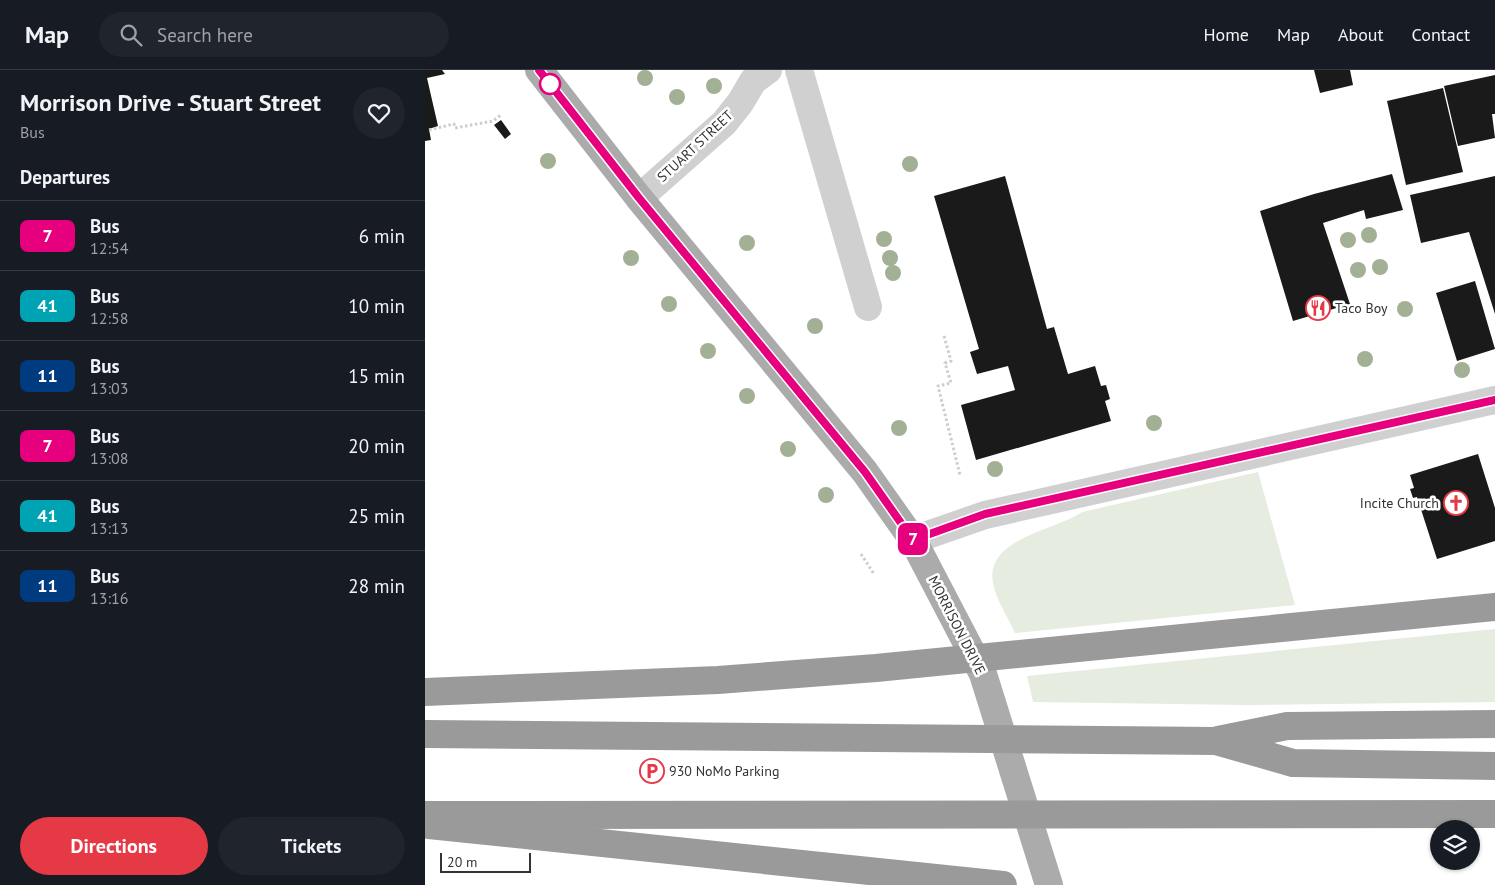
<!DOCTYPE html>
<html lang="en">
<head>
<meta charset="utf-8">
<style>
  body { margin:0; font-family:"PT Sans",sans-serif; background:#20242c; color:#f1f3f6; height:100vh; display:flex; flex-direction:column; font-size:19px; white-space:nowrap }
  * { box-sizing:border-box; margin:0 }
  p { font-size:16px; color:#9ea1a6 }
  .icon { flex:none; width:28px; height:28px; fill:none; stroke:currentColor; stroke-width:2; stroke-linecap:round; stroke-linejoin:round }
  .map { position:relative; flex:1; overflow:hidden }
  .panel { display:flex; flex-direction:column; background:#171b24; width:425px }
  .panel>* { flex:none }
  .badge { padding:0 10px; border-radius:8px; font-size:18px; line-height:32px }
  .tools { position:absolute; left:1005px; top:750px; display:grid; gap:10px }
  .tools a { display:grid; place-items:center; width:50px; height:50px; border-radius:50%; background:#171b24; box-shadow:0 1px 4px #0004; font-size:25px }
  .scale { position:absolute; left:15px; bottom:12px; width:91px; box-sizing:border-box; padding-left:5px; border:2px solid #333; border-top:0; font-size:14px; line-height:18px; white-space:nowrap; color:#333; -webkit-text-stroke:4px #fff; paint-order:stroke }
  .map>.badge { position:absolute; translate:-50% -50%; box-shadow:0 0 0 2px #fff }
  h2 { padding:0 20px; font-size:19px; line-height:45px }
  .round { display:grid; place-items:center; flex:none; width:52px; height:52px; border-radius:26px; background:#20242c }
  .overview { display:flex; align-items:center; justify-content:space-between; height:85px; padding:0 20px }
  h1 { font-size:24px; font-weight:800; line-height:38px }
  .action { display:flex; gap:10px; margin-top:auto; padding:10px 20px }
  .action a { flex:1; height:58px; border-radius:30px; background:#e63946; color:#fff; font-size:20px; font-weight:800; line-height:58px; text-align:center }
  .action a+a { background:#20242c; color:#f1f3f6 }
  ul { padding:0; list-style:none }
  li { display:flex; align-items:center; gap:15px; height:70px; padding:0 20px; border-top:1px solid #363941 }
  li div { flex:1 }
  li b { display:block; font-size:19px }
  li em { font-style:normal }
  li .badge { min-width:55px; font-weight:700; text-align:center }
  header { display:flex; align-items:center; gap:30px; box-sizing:border-box; height:70px; padding:0 25px; background:#171b24; border-bottom:1px solid #363941 }
  header strong { font-size:24px }
  nav { display:flex; gap:28px; margin-inline-start:auto; font-size:18px }
  .search { width:350px; height:45px; background:#20242c; display:flex; align-items:center; gap:12px; box-sizing:border-box; padding:0 18px; border-radius:28px; color:#9ea1a6; font-size:19px }
  main { display:flex; flex:1; min-height:0 }
  .map>svg:first-child { display:block }
  .green { fill:#e6ecdf }
  .building { fill:#1a1a1a }
  .lines { fill:none; stroke-linecap:round; stroke-linejoin:round }
  .path { stroke:#cdcdcd; stroke-width:3; stroke-dasharray:2.5 2.5; stroke-linecap:butt }
  .minor { stroke:#d0d0d0; stroke-width:28 }
  .major { stroke:#ababab; stroke-width:28 }
  .highway { stroke:#9a9a9a; stroke-width:28 }
  .highway-bridge { stroke:#9a9a9a; stroke-width:28 }
  .tree { fill:#a2b095 }
  .line-casing { stroke:#fff; stroke-width:11 }
  .line { stroke:#e6007e; stroke-width:8 }
  .stop-dot { fill:#fff; stroke:#e6007e; stroke-width:2.5 }
  .labels { text-anchor:middle; dominant-baseline:central; stroke-width:5; stroke-linejoin:round; paint-order:stroke }
  .street-label { font-size:14px; fill:#333; stroke:#fff }
  .poi-label { font-size:14px; fill:#333; stroke:#fff; text-anchor:start }
</style>
</head>
<body>
<header>
<strong>Map</strong>
<div class="search"><svg class="icon" aria-label="search" viewBox="0 0 24 24"><circle cx="10" cy="10" r="6"/><path d="M15 15l6 6"/></svg>Search here</div>
<nav><a>Home</a><a>Map</a><a>About</a><a>Contact</a></nav>
</header>
<main>
<section class="panel">
<div class="overview"><div><h1>Morrison Drive - Stuart Street</h1><p>Bus</p></div><a class="round"><svg class="icon" aria-label="heart" viewBox="0 0 24 24"><path d="M12 20l-8-8c-3-5 5-10 8-4 3-6 11-1 8 4z"/></svg></a></div>
<h2>Departures</h2>
<ul>
<li><span class="badge" style="background:#e6007e;color:#fff">7</span><div><b>Bus</b><p>12:54</p></div><em>6 min</em></li>
<li><span class="badge" style="background:#00a3b4;color:#fff">41</span><div><b>Bus</b><p>12:58</p></div><em>10 min</em></li>
<li><span class="badge" style="background:#003b80;color:#fff">11</span><div><b>Bus</b><p>13:03</p></div><em>15 min</em></li>
<li><span class="badge" style="background:#e6007e;color:#fff">7</span><div><b>Bus</b><p>13:08</p></div><em>20 min</em></li>
<li><span class="badge" style="background:#00a3b4;color:#fff">41</span><div><b>Bus</b><p>13:13</p></div><em>25 min</em></li>
<li><span class="badge" style="background:#003b80;color:#fff">11</span><div><b>Bus</b><p>13:16</p></div><em>28 min</em></li>
</ul>
<div class="action"><a>Directions</a><a>Tickets</a></div>
</section>
<div class="map">
<svg width="1070" height="815" viewBox="0 0 1070 815">
  <rect width="100%" height="100%" fill="#fff"/>
  <path class="green" d="M833,402L870,535L590,563C583,547 571,530 568,513C560,468 630,461 657,442Z
    M1070,559V632L822,635L608,632L602,606Z"/>
  <path class="building" d="M0,0H17L20,4L2,8L13,56L4,59L6,70L0,71Z
    M889,0H925L928,15L895,23Z
    M1070,5V44H1067L1070,68L1033,76L1019,16Z
    M1018,18L1038,102L981,115L962,31Z
    M76,50L86,64L80,69L69,55Z
    M967,104L978,140L941,149L939,140L898,153L925,234L868,251L835,141L889,124Z
    M580,106L622,259L629,257L643,304L670,296L676,316L681,315L685,329L680,331L686,351L551,390L536,335L590,320L583,296L552,304L545,282L554,279L509,126Z
    M1070,106V244L1044,162L996,173L985,125Z
    M1050,211L1070,279L1032,291L1011,223Z
    M1053,384L1070,438V471L1012,489L992,427L988,428L985,419L989,418L985,405Z"/>
  <g class="lines">
    <path class="path" d="M4,60L29,54L30,58L68,51L77,44
      M519,266L526,291L520,293L526,313L513,316L535,405
      M436,484L449,504"/>
    <path class="minor" d="M374,0L443,237
      M214,128L299,53L315,33L328,11L343,0
      M488,470L560,445L1070,330"/>
    <path class="major" d="M114,0L214,128L440,402L488,470L558,604L624,815"/>
    <path class="highway" d="M793,670L862,656L1070,654
      M791,671L868,693L1070,696
      M4,755L578,815"/>
    <path class="highway-bridge" d="M0,622L293,610L451,598L1070,537
      M0,664L791,671
      M0,745L1070,744"/>
  </g>
  <g class="tree">
    <circle cx="220" cy="8" r="8"/>
    <circle cx="289" cy="16" r="8"/>
    <circle cx="252" cy="27" r="8"/>
    <circle cx="123" cy="91" r="8"/>
    <circle cx="485" cy="94" r="8"/>
    <circle cx="944" cy="165" r="8"/>
    <circle cx="459" cy="169" r="8"/>
    <circle cx="923" cy="170" r="8"/>
    <circle cx="322" cy="173" r="8"/>
    <circle cx="206" cy="188" r="8"/>
    <circle cx="465" cy="188" r="8"/>
    <circle cx="955" cy="197" r="8"/>
    <circle cx="933" cy="200" r="8"/>
    <circle cx="468" cy="203" r="8"/>
    <circle cx="244" cy="234" r="8"/>
    <circle cx="980" cy="239" r="8"/>
    <circle cx="390" cy="256" r="8"/>
    <circle cx="283" cy="281" r="8"/>
    <circle cx="940" cy="289" r="8"/>
    <circle cx="1037" cy="300" r="8"/>
    <circle cx="322" cy="326" r="8"/>
    <circle cx="729" cy="353" r="8"/>
    <circle cx="474" cy="358" r="8"/>
    <circle cx="363" cy="379" r="8"/>
    <circle cx="570" cy="399" r="8"/>
    <circle cx="401" cy="425" r="8"/>
  </g>
  <g class="lines">
    <defs>
      <path id="line" d="M114,0L214,128L440,402L488,470L560,444L1070,330"/>
    </defs>
    <use href="#line" class="line-casing"/>
    <use href="#line" class="line"/>
  </g>
  <defs>
    <symbol id="restaurant-ring" viewBox="-11 -11 22 22"><circle r="9.5" fill="#fff" stroke="#e63946" stroke-width="1.5"/><path d="M-5-6h1v4h1v-4h1v4h1v-4h1v5L-1.5 .5V6h-2V.5L-5-1ZM5-6V6H3V1.5H1.5Q1.5-4 5-6Z" fill="#e63946"/></symbol>
    <symbol id="church-ring" viewBox="-11 -11 22 22"><circle r="9.5" fill="#fff" stroke="#e63946" stroke-width="1.5"/><path d="M-1.2-6h2.4v3.5h3.3v2.4h-3.3V6h-2.4V-.1h-3.3v-2.4h3.3Z" fill="#e63946"/></symbol>
    <symbol id="parking-ring" viewBox="-11 -11 22 22"><circle r="9.5" fill="#fff" stroke="#e63946" stroke-width="1.5"/><path d="M-3.5-5.5H1a3.5 3.5 0 0 1 0 7H-1V5.5H-3.5ZM-1-3.4V-.6H.8a1.4 1.4 0 0 0 0-2.8Z" fill="#e63946"/></symbol>
  </defs>
  <g fill-rule="evenodd">
    <use href="#restaurant-ring" x="879" y="224" width="28" height="28"/>
    <use href="#church-ring" x="1017" y="419" width="28" height="28"/>
    <use href="#parking-ring" x="213" y="687" width="28" height="28"/>
  </g>
  <circle class="stop-dot" cx="125" cy="14" r="10"/>
  <g class="labels">
    <g class="street-label">
      <text transform="translate(270 76) rotate(-43)">STUART STREET</text>
      <text transform="translate(532 555) rotate(63)">MORRISON DRIVE</text>
    </g>
    <g class="poi-label">
      <text x="910" y="238">Taco Boy</text>
      <text x="1014" y="433" text-anchor="end">Incite Church</text>
      <text x="244" y="701">930 NoMo Parking</text>
    </g>
  </g>
</svg>
<div class="tools">
<a><svg class="icon" aria-label="layers" viewBox="0 0 24 24"><path d="M12 4l9 5-9 5-9-5zM3 14l9 5 9-5"/></svg></a>
</div>
<div class="scale">20 m</div>
<b class="badge" style="left:488px;top:469px;background:#e6007e;color:#fff">7</b>
</div>
</main>
</body>
</html>
